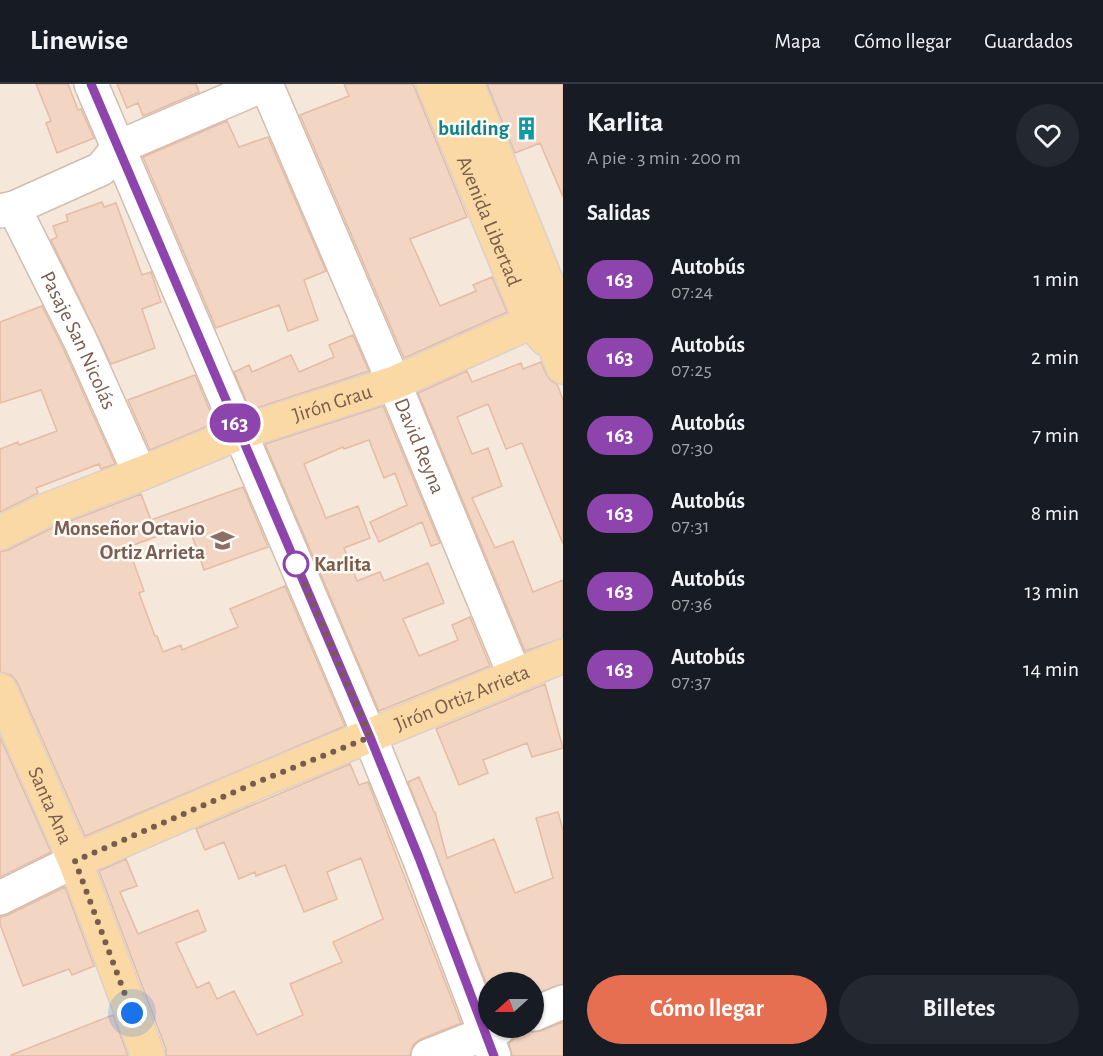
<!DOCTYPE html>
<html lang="es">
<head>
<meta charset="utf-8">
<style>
  body { margin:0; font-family:"Alegreya Sans",sans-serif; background:#242831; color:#f1f3f6; height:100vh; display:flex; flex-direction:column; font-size:22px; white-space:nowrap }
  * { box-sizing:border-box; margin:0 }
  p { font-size:20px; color:#9ea1a6 }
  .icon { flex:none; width:33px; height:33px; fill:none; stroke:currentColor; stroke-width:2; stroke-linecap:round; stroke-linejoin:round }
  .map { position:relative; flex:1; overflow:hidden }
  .details { display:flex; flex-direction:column; background:#171b24; width:540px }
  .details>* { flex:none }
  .badge { padding:0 12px; border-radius:20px; font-size:21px; line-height:39px }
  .needle { width:39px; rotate:249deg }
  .controls { position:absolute; left:478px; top:888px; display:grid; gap:12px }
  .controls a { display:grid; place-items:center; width:66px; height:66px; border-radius:50%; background:#171b24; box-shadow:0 2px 4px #0004; font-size:30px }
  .you { position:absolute; width:30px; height:30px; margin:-15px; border:4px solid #fff; border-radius:50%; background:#1a73e8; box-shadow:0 0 0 9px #1a73e833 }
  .map>.badge { position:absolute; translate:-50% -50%; box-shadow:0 0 0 3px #fff }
  h2 { padding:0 24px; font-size:22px; line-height:54px }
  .round { display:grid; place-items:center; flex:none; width:63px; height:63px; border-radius:32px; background:#242831 }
  .headline { display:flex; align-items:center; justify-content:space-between; height:102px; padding:0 24px }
  h1 { font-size:28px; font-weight:700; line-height:45px }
  .action { display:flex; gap:12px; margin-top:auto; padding:12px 24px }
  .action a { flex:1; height:69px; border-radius:36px; background:#e76f51; color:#fff; font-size:24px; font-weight:700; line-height:69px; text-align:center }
  .action a+a { background:#242831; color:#f1f3f6 }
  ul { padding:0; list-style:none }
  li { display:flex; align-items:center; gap:18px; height:78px; padding:0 24px }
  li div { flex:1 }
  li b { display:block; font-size:22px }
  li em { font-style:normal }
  li .badge { min-width:66px; font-weight:700; text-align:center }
  header { display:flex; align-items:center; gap:36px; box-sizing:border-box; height:84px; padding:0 30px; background:#171b24; border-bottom:2px solid #363941 }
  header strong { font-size:28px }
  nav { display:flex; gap:33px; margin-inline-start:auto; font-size:21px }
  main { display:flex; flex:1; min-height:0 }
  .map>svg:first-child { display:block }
  .residential { fill:#f5e8da; fill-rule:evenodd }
  .building { fill:#f3d5c3; stroke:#e6bba3; stroke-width:1.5 }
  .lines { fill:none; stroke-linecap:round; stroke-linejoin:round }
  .minor-casing { stroke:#d1beb0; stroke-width:36 }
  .major-casing { stroke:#dad1cd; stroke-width:36 }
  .minor { stroke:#fff; stroke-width:33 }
  .major { stroke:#fbd9a5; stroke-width:33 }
  .line-casing { stroke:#fff; stroke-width:14 }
  .line { stroke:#8e44ad; stroke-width:9 }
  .walk { stroke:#7a5c4d; stroke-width:6; stroke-dasharray:0 10.8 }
  .stop-dot { fill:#fff; stroke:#8e44ad; stroke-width:3 }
  .labels { text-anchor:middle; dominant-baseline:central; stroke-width:5; stroke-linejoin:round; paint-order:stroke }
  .culture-label { font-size:21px; font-weight:bold; fill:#0d838f; stroke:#fffaf3; text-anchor:end }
  .street-label { font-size:21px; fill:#7a5c4d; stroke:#fffaf3 }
  .education-label { font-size:21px; font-weight:bold; fill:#785e54; stroke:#fffaf3; text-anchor:end }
  .stop-label { font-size:21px; font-weight:bold; fill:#7a5c4d; stroke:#fffaf3; text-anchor:start }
</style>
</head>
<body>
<header>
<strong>Linewise</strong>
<nav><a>Mapa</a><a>Cómo llegar</a><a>Guardados</a></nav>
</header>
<main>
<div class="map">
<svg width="563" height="972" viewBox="0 0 563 972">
  <rect width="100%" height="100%" fill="#fdf6ec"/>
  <path class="residential" d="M0,0H563V972H0ZM489,898H534V944H489Z"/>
  <path class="building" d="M36,0H68L78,26L81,25L94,54L57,69L46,39L51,37Z
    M117,0H196L199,8L143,32L138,19L127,24Z
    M344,0H413L467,133L410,155L440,222L476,207L473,201L492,193L507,228L404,274L300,31L349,12Z
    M487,0H563V113L540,59L515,69Z
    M227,37L239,63L268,53L326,187L304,196L318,236L288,247L279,221L216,244L143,73Z
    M102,118L104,123L116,119L142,191L151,188L161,218L142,225L155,264L111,280L51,156L57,153L53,142L68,137L66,131Z
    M42,222L64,266L115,380L101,385L99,380L36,404L38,409L0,428V365L18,358L19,361L57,347L41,306L0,319V238Z
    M353,251L369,287L250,326L234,288L249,281L252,288L291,271L299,288L334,273L329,261Z
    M541,278L546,290L551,297L557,300L563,316V460L522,359L506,365L488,320L457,333L472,370L488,364L502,402L472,414L495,464L513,457L533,508L563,496V554L525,567L418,309L467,287L472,298L521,279L523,285Z
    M195,291L215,339L150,366L128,316Z
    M383,322L440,459L431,462L422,438L379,458L370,438L407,421L395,389L384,394L369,356L344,365L343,363L304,380L326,434L358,422L370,454L344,464L357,497L380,488L384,497L428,479L444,519L403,535L419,572L458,556L452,541L470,533L490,582L379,627L265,360Z
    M243,403L268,463L204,486L189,443L162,453L161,451L128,463L144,507L139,509L155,552H157L163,568L181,561L182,566L238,543L230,525L285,502L345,642L85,752L17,598L11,591L0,588V468L8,466L52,444L141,410L151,436Z
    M545,600L563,664L532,673L527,659L483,676L488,689L459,701L436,645Z
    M0,653L51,768L0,793Z
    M350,680L359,701L368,698L461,939L421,955L413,961L410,972H166V965L99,787L126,775L137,802L120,808L138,850L198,826L206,847L176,859L197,904L209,898L217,915L234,907L257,951L303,931L290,900L342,878L333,858L383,835L361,774L327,788L337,815L304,828L285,781L256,792L255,788L239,795L224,758L205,766L196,745Z
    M419,693L434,728H435L447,774L494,755L515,809L553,794L536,734L558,728L563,746V900L534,910V898H489V906L408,698Z
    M65,803L94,882L72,891L69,885L23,902L0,840V833L8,831Z
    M113,931L128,972H12L11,971Z
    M563,938V972H512L509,959L514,955L518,946L522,945L531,948L541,947Z"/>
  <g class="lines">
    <defs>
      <g id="minor">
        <path d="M91,0L370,653L419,774L494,972"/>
        <path id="s1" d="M266,0L394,299L515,592"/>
        <path id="s2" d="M14,124L81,258L140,390"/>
        <path d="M0,127L14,124L101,85L119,63L266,0"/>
        <path d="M0,814L75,777"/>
        <path d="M534,930L563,918"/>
        <path d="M428,972L499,944"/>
      </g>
      <g id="major">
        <path id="s3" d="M433,0L531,238L546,255"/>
        <path d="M467,0L558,226L557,268L563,283"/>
        <path id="s4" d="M0,449L44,427L140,390L239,349L394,299L563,224"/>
        <path id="s5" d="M0,606L75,777L148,972"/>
        <path id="s6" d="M75,777L255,699L563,572"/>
      </g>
    </defs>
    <use href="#minor" class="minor-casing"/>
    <use href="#major" class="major-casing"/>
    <use href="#minor" class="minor"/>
    <use href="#major" class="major"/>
  </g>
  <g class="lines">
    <defs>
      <path id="line" d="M91,0L370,653L419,774L494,972"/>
    </defs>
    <use href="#line" class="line-casing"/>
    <use href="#line" class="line"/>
    <path class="walk" d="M132,929L75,777L255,699L370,653L296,480"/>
  </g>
  <defs>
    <symbol id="building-bare" viewBox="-9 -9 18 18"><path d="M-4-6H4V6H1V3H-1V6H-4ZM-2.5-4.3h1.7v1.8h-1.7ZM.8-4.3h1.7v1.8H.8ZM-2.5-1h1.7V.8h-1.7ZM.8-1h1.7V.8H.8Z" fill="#0f9aa8" stroke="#fffaf3" stroke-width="2.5" paint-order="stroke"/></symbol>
    <symbol id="school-bare" viewBox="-9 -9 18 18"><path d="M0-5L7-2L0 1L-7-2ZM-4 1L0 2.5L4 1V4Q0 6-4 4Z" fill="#8d6e63" stroke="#fffaf3" stroke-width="2.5" paint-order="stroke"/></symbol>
  </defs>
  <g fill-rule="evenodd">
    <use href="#building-bare" x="510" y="28" width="33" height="33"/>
    <use href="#school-bare" x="206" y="440" width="33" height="33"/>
  </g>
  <circle class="stop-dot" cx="296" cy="480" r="12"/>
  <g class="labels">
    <g class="culture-label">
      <text x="509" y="44">building</text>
    </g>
    <g class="street-label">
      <text stroke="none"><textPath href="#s3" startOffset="148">Avenida Libertad</textPath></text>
      <text stroke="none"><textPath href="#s2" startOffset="147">Pasaje San Nicolás</textPath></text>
      <text stroke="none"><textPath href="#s4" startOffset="357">Jirón Grau</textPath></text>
      <text stroke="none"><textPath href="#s1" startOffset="393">David Reyna</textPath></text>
      <text stroke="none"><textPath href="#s6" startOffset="420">Jirón Ortiz Arrieta</textPath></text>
      <text stroke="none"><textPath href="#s5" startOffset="126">Santa Ana</textPath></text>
    </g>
    <g class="education-label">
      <text x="205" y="444">Monseñor Octavio<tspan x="205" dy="24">Ortiz Arrieta</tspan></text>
    </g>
    <g class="stop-label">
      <text x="314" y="480">Karlita</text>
    </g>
  </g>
</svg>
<div class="controls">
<a><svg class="needle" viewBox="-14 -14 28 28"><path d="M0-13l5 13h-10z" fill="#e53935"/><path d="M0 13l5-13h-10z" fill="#9ea1a6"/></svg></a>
</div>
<div class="you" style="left:132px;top:929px"></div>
<b class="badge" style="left:235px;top:339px;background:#8e44ad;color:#fff">163</b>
</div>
<section class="details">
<div class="headline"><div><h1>Karlita</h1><p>A pie · 3 min · 200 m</p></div><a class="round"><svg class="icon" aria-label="heart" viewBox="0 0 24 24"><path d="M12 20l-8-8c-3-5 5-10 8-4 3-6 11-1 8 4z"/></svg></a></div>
<h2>Salidas</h2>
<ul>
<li><span class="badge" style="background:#8e44ad;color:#fff">163</span><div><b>Autobús</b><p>07:24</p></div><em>1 min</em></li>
<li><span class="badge" style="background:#8e44ad;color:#fff">163</span><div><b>Autobús</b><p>07:25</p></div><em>2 min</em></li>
<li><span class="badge" style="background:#8e44ad;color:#fff">163</span><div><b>Autobús</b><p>07:30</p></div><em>7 min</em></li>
<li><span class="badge" style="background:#8e44ad;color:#fff">163</span><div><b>Autobús</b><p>07:31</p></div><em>8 min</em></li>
<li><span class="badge" style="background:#8e44ad;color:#fff">163</span><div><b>Autobús</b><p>07:36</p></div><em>13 min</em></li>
<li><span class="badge" style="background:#8e44ad;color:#fff">163</span><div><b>Autobús</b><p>07:37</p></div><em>14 min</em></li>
</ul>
<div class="action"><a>Cómo llegar</a><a>Billetes</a></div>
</section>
</main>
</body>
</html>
